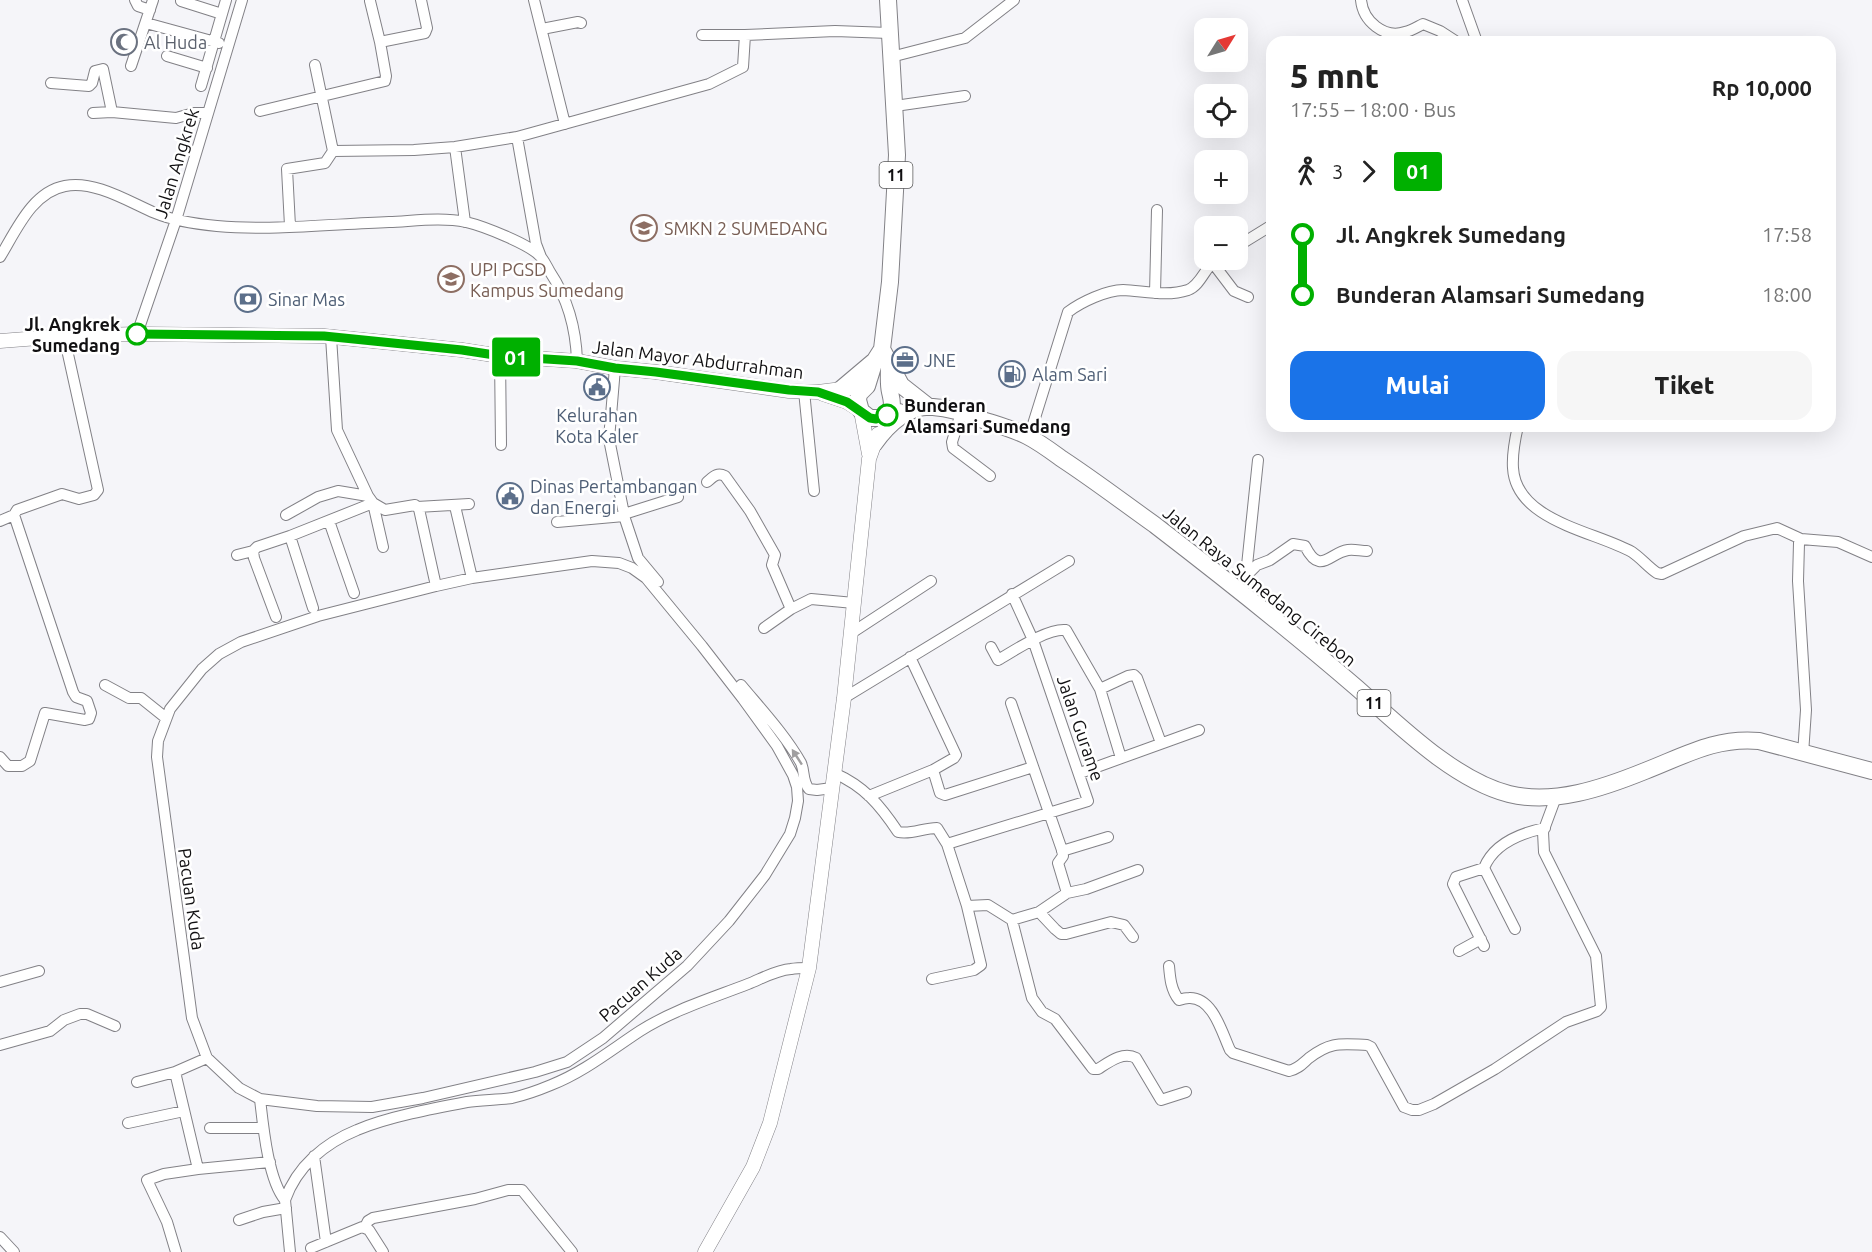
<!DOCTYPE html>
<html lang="id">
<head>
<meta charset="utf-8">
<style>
  body { margin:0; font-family:Ubuntu,sans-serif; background:#f6f6f6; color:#222; height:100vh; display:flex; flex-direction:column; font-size:22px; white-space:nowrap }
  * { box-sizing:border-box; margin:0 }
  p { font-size:20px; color:#767676 }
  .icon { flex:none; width:33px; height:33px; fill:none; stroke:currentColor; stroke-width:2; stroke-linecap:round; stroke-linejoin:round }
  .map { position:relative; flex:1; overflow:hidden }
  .side { position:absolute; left:1266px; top:36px; width:570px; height:396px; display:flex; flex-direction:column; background:#fff; border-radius:18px; box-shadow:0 6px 24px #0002 }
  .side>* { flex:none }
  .badge { padding:0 12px; border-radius:4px; font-size:21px; line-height:39px }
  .needle { width:39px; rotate:53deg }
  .buttons { position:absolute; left:1194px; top:18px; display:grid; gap:12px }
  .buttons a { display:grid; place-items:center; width:54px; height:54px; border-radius:12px; background:#fff; box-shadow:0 6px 24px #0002; font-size:30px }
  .map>.badge { position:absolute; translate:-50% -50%; box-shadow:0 0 0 3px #fff }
  .legs { display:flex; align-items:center; gap:9px; height:66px; padding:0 24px; font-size:20px }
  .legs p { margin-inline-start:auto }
  .head { display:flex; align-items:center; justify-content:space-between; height:102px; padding:0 24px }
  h1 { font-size:33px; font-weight:800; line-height:45px }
  .primary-button { display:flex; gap:12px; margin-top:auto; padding:12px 24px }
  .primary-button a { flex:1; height:69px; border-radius:18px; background:#1a73e8; color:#fff; font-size:24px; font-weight:800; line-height:69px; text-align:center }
  .primary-button a+a { background:#f6f6f6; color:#222 }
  ul { padding:0 24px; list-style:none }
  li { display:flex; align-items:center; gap:21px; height:60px; font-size:22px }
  li i { display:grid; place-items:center; width:9px; height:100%; margin:0 8px; background:currentColor }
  li i::after { content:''; width:15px; height:15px; margin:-8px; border:4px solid; border-radius:50%; background:#fff }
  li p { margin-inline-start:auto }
  li:first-child i { background:linear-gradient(#0000 50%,currentColor 0) }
  li:last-child i { background:linear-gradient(currentColor 50%,#0000 0) }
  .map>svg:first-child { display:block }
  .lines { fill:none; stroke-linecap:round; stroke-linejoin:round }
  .minor-casing { stroke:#828186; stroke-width:12 }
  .major-casing { stroke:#828186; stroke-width:15 }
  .highway-casing { stroke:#828186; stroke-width:18 }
  .minor { stroke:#fff; stroke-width:10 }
  .major { stroke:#fff; stroke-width:14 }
  .highway { stroke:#fff; stroke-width:16 }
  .oneway { fill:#a09fa0 }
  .line-1-casing { stroke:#fff; stroke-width:14 }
  .line-1 { stroke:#00b000; stroke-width:9 }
  .stop-1-dot { fill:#fff; stroke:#00b000; stroke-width:3 }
  .labels { text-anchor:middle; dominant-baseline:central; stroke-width:5; stroke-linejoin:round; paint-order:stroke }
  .shield { fill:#fff; stroke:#585859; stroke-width:1.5 }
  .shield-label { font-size:16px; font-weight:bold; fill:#111012 }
  .worship-label { font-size:18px; fill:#5b616d; stroke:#fff; text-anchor:start }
  .street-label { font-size:18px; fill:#111012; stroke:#fff }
  .education-label { font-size:18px; fill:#785e54; stroke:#fff; text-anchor:start }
  .service-label { font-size:18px; fill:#4e5e75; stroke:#fff; text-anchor:start }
  .stop-label { font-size:18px; font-weight:bold; fill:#111012; stroke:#fff; text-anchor:end }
</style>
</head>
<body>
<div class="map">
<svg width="1872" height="1252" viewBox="0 0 1872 1252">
  <rect width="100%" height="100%" fill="#f5f5f9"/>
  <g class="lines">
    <defs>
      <path id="minor" d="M135,0L138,6L150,10
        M534,0L565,124
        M1361,0C1363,21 1384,39 1405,32C1411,31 1417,27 1423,24L1440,31L1457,42
        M1462,0L1477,42
        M181,1L222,14
        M370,1L380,42
        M146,23L219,43
        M542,29L578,22L581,23
        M702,35H745
        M167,56L207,68
        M891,57L965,38L1014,0
        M315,65L333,151
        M131,66L153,0
        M51,83L89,86L92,83L95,71L103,69L112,112L176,118L194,113H208
        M201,86L226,0
        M895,106L965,96
        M260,111L385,81L386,76L380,42L425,33L427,28L421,0
        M93,113L112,112
        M517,137L536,244L541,257
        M455,147L465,222
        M290,226L287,169L325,163L333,151L414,150L455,147L517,137L709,84L743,67L745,35L835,31L889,33
        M1238,246L1272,225
        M0,257C16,231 32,192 65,186C95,180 129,202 155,213C174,221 196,224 217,226C274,231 332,224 389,222C414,221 442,217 466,222C483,226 529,244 540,256C544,260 547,267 550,272C568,299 576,328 577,361
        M1212,262L1234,291L1248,297
        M1155,293L1157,210
        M137,334L176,220L242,0
        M331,337L337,430L368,496L373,503L385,510L415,505L419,509L436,586
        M500,356L501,445
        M615,368L609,439L625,519L638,558L658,582
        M804,391L814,491
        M961,413L952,442L953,448L990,476
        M1518,426C1515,439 1512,454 1513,468C1516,521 1594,531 1632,552C1641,558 1648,567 1657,573L1662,574L1744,536L1777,528L1801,539
        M1029,437L1068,312C1081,302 1107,290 1123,290C1144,291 1167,297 1188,290C1201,285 1205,267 1216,260
        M707,482C713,477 717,472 725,476L750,511L775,555L772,565L791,609
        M455,506L472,578
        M417,507L469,504
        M624,514L678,497
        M14,515L17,510L62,494L79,499L94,495L98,490L64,336
        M286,515L318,497L338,491L368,496
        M0,521L14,515L73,692L76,697L87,701L91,713L89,719L85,720L45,713L30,761L22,766H8L0,757
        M329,521L354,593
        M557,522L624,516
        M290,536L313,608
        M237,555L253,551
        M592,561L619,563L632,568L646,578L702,646L743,699L777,746L793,775L797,787L798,801L795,818L790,834L765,875L729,921L687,966L603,1038L567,1062L535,1072L423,1098L372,1107L317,1106L260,1099L239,1088L207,1058L192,1018L157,757L158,741L170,709L202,669L219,654L241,642L318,616L436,586L472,578Z
        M1246,575L1258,460
        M1246,576L1257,565L1270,560L1293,544L1305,546C1320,576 1329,553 1348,550C1354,549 1361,551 1367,551
        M276,617L254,558L253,551L257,547L290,536L373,503L383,547
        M764,628L791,609L811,599L854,603
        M850,634L931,581
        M991,647L998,660C1014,651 1047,628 1066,630L1100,689L1121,758
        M105,685L129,698H141L166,718
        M741,685C761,709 786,736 801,763C805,772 802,781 809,789L817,790L832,788
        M1100,689L1128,676L1134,675L1137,678L1161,743
        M844,698L1069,561
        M1011,703L1062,850L1063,856L1058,863L1067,893L1086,889L1138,870
        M1803,754L1806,710L1798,581L1799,543L1801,539L1838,542L1872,557
        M933,770L940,793L945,795L1033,767
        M834,773C864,786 880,805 898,832C911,835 923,828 937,828L947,844L967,906L988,905L1012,920L1039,912L1067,893
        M1080,773L1199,730
        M869,796L933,770L954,758L956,755L910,657
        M947,844L1088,801L1033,640L1012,594
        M1062,851L1108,837
        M1039,912L1055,929L1061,934H1066L1111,922L1124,925L1133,937
        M1012,920L1032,998L1042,1012L1055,1019L1090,1065L1093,1069H1098C1109,1062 1123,1051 1136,1058L1161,1100L1186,1092
        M1515,929L1484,868C1494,843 1521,833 1545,828
        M1484,946L1453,884L1456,877L1484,868
        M1459,951L1481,939
        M1169,966C1170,978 1171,990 1179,1000C1182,999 1185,998 1189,998C1213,997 1222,1033 1230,1050L1233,1053L1289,1071C1298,1069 1302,1064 1309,1058C1331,1041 1341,1044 1367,1045L1371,1047L1404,1107L1412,1110H1419L1434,1104L1495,1069L1566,1022L1597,1011L1601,1007L1596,956L1544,852L1543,832L1556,797
        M932,979L974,970L981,965L967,906
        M0,982L39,971
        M0,1045L50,1031L64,1020L80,1014H87L115,1026
        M207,1058L175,1072L198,1169L270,1162
        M137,1082L175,1072
        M260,1099C263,1125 268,1180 285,1200
        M128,1123L184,1111
        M210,1128H263
        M314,1156L326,1242
        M239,1220L263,1212L286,1208
        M365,1227L368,1221L373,1218L475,1199L508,1190H522L572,1252
        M0,1237L14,1252
        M311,1248L362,1227L369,1230L383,1252
        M176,1252L167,1222L147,1180L164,1174L198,1169
        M290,1252L285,1200C297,1166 325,1143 357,1130C387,1117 435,1108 467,1102C482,1100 497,1100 512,1098C525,1095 539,1090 551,1085C584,1072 611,1050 640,1031C673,1010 712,998 748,984C761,979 776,970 791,969C796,968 803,968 809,968"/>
      <path id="major" d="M0,341L64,336L137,334L324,336L462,350L500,356L577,361L615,368L656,372L789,391L818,392L850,388
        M823,394L847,402L861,411L869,454
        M705,1252L753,1167L770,1123L809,968L844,698L869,459L878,434"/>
      <path id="highway" d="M888,0L897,155L890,282L882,349L875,360L867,386L859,394L858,400L861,411L870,418H881L899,412
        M882,349L901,385L929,407
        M841,389L873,362
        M887,415C894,406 892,401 890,392C888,384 889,374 889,366
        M874,444C887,426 908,405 933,407C950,408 968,414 983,420C998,425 1013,429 1027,436C1039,442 1051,451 1062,459C1094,480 1124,503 1155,525C1224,578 1291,631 1357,688C1399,725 1454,780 1509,794C1554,805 1603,788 1645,771C1684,756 1715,737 1759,741L1872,771"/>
    </defs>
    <use href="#minor" class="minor-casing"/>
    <use href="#major" class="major-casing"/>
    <use href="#highway" class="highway-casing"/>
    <use href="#minor" class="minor"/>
    <use href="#major" class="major"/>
    <use href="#highway" class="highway"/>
  </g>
  <defs><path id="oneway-solid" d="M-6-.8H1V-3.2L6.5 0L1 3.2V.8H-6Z" transform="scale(1.5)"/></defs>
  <use class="oneway" href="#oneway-solid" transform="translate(797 757) rotate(-123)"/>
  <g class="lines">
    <defs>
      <path id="line-1" d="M137,334L324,336L462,350L501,356L577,361L615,368L656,372L789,390L818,392L847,402L870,418L876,419L887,415"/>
    </defs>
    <use href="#line-1" class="line-1-casing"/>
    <use href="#line-1" class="line-1"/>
  </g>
  <defs>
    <symbol id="mosque-ring" viewBox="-11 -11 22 22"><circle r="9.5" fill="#fff" stroke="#6b7280" stroke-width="1.5"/><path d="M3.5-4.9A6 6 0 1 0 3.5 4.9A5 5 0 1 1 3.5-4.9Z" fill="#6b7280"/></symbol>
    <symbol id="school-ring" viewBox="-11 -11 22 22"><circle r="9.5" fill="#fff" stroke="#8d6e63" stroke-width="1.5"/><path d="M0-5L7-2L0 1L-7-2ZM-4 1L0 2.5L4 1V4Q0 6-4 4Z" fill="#8d6e63"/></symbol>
    <symbol id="bank-ring" viewBox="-11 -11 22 22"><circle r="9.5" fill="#fff" stroke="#5c6f8a" stroke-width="1.5"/><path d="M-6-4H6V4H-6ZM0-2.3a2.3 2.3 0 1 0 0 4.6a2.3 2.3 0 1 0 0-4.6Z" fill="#5c6f8a"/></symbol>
    <symbol id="office-ring" viewBox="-11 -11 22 22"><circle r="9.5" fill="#fff" stroke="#5c6f8a" stroke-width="1.5"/><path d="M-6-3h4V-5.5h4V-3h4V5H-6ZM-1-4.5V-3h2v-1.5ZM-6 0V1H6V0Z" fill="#5c6f8a"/></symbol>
    <symbol id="fuel-ring" viewBox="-11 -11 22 22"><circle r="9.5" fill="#fff" stroke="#5c6f8a" stroke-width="1.5"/><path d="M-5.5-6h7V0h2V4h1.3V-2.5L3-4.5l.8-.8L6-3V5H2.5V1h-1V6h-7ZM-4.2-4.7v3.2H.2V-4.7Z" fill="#5c6f8a"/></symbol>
    <symbol id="civic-ring" viewBox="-11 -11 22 22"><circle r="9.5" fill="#fff" stroke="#5c6f8a" stroke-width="1.5"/><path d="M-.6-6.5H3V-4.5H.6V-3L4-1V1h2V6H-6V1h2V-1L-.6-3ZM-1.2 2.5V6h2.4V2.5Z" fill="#5c6f8a"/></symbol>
  </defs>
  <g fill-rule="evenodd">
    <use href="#mosque-ring" x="109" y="27" width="30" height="30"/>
    <use href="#school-ring" x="629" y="213" width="30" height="30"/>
    <use href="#school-ring" x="436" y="264" width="30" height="30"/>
    <use href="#bank-ring" x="233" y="284" width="30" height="30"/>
    <use href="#office-ring" x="890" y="345" width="30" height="30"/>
    <use href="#fuel-ring" x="997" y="359" width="30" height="30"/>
    <use href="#civic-ring" x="582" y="372" width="30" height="30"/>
    <use href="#civic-ring" x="495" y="481" width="30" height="30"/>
  </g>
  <g class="stop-1-dot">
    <circle cx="137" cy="334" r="10"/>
    <circle cx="887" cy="415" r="10"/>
  </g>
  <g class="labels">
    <g class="shield">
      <rect x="879.5" y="162" width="33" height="26" rx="4.5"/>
      <rect x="1357.5" y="690" width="33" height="26" rx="4.5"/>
    </g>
    <g class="shield-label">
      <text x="896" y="175">11</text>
      <text x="1374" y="703">11</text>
    </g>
    <g class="worship-label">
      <text x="144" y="42">Al Huda</text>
    </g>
    <g class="street-label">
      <text transform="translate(176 163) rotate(-73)">Jalan Angkrek</text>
      <text transform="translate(698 359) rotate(7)">Jalan Mayor Abdurrahman</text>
      <text transform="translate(1260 586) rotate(39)">Jalan Raya Sumedang Cirebon</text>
      <text transform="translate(1081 728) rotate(71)">Jalan Gurame</text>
      <text transform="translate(192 899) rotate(82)">Pacuan Kuda</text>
      <text transform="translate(640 984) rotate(-41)">Pacuan Kuda</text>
    </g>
    <g class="education-label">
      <text x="664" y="228">SMKN 2 SUMEDANG</text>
      <text x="470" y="269">UPI PGSD<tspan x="470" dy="21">Kampus Sumedang</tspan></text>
    </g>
    <g class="service-label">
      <text x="268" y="299">Sinar Mas</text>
      <text x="924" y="360">JNE</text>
      <text x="1032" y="374">Alam Sari</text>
      <text x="597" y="415" text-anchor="middle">Kelurahan<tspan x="597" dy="21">Kota Kaler</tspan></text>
      <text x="530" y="486">Dinas Pertambangan<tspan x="530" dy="21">dan Energi</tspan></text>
    </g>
    <g class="stop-label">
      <text x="120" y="324">Jl. Angkrek<tspan x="120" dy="21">Sumedang</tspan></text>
      <text x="904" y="405" text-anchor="start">Bunderan<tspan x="904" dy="21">Alamsari Sumedang</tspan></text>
    </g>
  </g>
</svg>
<div class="buttons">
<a><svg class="needle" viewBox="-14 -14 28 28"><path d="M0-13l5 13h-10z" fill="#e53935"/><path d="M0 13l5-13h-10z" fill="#767676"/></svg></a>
<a><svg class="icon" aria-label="locate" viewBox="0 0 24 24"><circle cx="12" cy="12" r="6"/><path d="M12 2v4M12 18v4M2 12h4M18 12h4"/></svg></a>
<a>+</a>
<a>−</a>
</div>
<b class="badge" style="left:516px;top:357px;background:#00b000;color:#fff">01</b>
<section class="side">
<div class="head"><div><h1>5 mnt</h1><p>17:55 – 18:00 · Bus</p></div><b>Rp 10,000</b></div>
<div class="legs"><svg class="icon" aria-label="walk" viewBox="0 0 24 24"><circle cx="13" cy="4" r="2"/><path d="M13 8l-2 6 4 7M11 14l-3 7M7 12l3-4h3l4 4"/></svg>3<svg class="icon" aria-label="forward" viewBox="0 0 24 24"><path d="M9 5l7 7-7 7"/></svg><b class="badge" style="background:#00b000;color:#fff">01</b></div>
<ul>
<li><i style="color:#00b000"></i><b>Jl. Angkrek Sumedang</b><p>17:58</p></li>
<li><i style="color:#00b000"></i><b>Bunderan Alamsari Sumedang</b><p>18:00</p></li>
</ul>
<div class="primary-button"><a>Mulai</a><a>Tiket</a></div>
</section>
</div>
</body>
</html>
